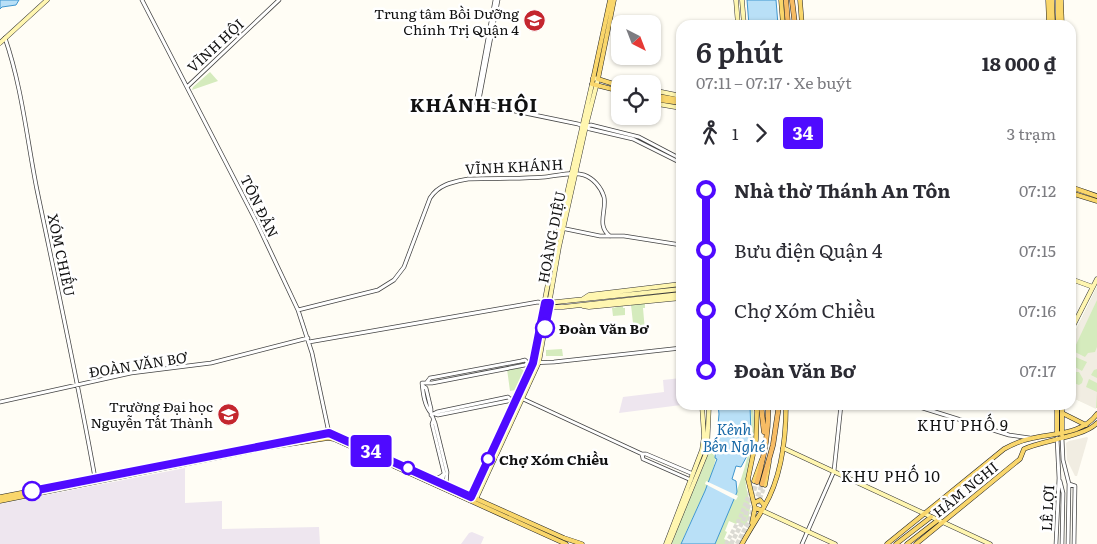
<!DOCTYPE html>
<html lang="vi">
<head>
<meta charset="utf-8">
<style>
  body { margin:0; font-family:Literata,serif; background:#f7f7f7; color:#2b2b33; height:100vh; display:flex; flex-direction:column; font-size:19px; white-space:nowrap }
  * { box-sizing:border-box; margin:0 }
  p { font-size:16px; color:#7c7c81 }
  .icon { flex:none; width:28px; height:28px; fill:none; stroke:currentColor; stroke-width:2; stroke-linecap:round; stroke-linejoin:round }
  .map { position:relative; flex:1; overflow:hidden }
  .details { position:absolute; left:676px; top:20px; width:400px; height:390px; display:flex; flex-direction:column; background:#fff; border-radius:15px; box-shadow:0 1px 4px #0004 }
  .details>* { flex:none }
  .badge { padding:0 10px; border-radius:4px; font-size:18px; line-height:32px }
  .needle { width:32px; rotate:138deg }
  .tools { position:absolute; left:611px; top:15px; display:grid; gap:10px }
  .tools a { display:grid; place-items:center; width:50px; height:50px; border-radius:10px; background:#fff; box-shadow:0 1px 4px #0004; font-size:25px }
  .map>.badge { position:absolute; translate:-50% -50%; box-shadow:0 0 0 2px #fff }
  .legs { display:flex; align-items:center; gap:8px; height:55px; padding:0 20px; font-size:16px }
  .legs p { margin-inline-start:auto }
  .headline { display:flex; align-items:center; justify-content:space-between; height:85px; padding:0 20px }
  h1 { font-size:28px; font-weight:600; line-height:38px }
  ul { padding:0 20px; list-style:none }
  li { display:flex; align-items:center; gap:18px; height:60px; font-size:19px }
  li i { display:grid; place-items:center; width:8px; height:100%; margin:0 6px; background:currentColor }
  li i::after { content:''; width:12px; height:12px; margin:-6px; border:4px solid; border-radius:50%; background:#fff }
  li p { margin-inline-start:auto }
  li:first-child i { background:linear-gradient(#0000 50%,currentColor 0) }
  li:last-child i { background:linear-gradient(currentColor 50%,#0000 0) }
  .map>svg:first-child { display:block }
  .industrial { fill:#eee6ef }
  .green { fill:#d5ebbd }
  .plaza { fill:#f1ede2 }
  .water { fill:#b9e0f7; stroke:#3f96cf }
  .pier { fill:#fffdf5 }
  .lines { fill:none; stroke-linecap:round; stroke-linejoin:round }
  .primary-tunnel { stroke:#dbdad3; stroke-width:4; stroke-dasharray:4 2; stroke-linecap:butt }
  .trunk-tunnel { stroke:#dbdad3; stroke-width:4.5; stroke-dasharray:4.5 2; stroke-linecap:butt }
  .tertiary-casing { stroke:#444; stroke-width:4.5 }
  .secondary-casing { stroke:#333; stroke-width:5 }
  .primary-casing { stroke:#222; stroke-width:5 }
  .trunk-casing { stroke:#222; stroke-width:5.5 }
  .tertiary { stroke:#fff; stroke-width:3 }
  .secondary { stroke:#fff6b0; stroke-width:4 }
  .primary { stroke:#f9d66b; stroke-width:4 }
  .trunk { stroke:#f7bc64; stroke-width:4.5 }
  .line-1-casing { stroke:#fff; stroke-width:11 }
  .line-1 { stroke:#4f0aff; stroke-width:8 }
  .stop-1-dot { fill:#fff; stroke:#4f0aff; stroke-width:2.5 }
  .labels { text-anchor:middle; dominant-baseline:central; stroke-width:5; stroke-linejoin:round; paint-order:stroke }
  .poi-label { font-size:14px; fill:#111; stroke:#fff; text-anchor:end }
  .street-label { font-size:14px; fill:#111; stroke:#fff }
  .stop-label { font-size:14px; font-weight:bold; fill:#111; stroke:#fff; text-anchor:start }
  .neighbourhood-label { font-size:15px; letter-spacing:1px; fill:#111; stroke:#fff }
  .water-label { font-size:15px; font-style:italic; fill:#1768a6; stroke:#fff }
  .district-label { font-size:19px; font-weight:bold; letter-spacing:1px; fill:#111; stroke:#fff }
</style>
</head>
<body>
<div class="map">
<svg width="1097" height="544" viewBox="0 0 1097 544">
  <rect width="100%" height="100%" fill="#fffdf5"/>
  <path class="industrial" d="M681,378V405L619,413L623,397L664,392L663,380Z
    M185,468V503L222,501V529L319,527L320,544H0V504Z
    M472,532L484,537L481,544H461L469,533Z"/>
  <path class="green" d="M210,72L218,81L192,90L193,87Z
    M1097,287V408H1096L1071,397V340Z
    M645,303V308H643L645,331L634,332L631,305Z
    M623,306V308H625V315L613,316L612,308Z
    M562,349L563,356H546V350Z
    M519,367L527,373L521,389L510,391L507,369Z
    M750,405H752C759,431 748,455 746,480C745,486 748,493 749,499C751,509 749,517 746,526L738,522L736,524L729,521L725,531L727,532L724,539L735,544H715C732,500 758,454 750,405Z
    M709,450L716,457C710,488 692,515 681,544H672C681,512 699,483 709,450Z"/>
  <path class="plaza" d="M1097,287V300L1073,351L1085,357L1088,353L1095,352L1097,347V369L1094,370L1091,375L1097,378V383L1089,379L1086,387L1097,392L1096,409L1071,397V390L1073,391L1075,386L1071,385V382L1079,385L1082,383L1083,379L1079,372H1074L1071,375V359L1073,366L1082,371L1087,362L1071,355V340Z
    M1087,437L1088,438L1077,476H1075L1067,460L1066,443L1069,441Z"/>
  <path class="water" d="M0,0H19L16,5L2,7L0,9Z
    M747,0H776L778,25H749Z
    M718,405H750L751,435L748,454L741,467L736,466L732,479L736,481L737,492L715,544H681L705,491L717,459L715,458L719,414Z"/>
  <path class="pier" d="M706,481L738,496L736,500L705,484Z"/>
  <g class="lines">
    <path class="primary-tunnel" d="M756,510L765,485
      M726,544L740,518L754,481
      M740,544L752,519"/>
    <path class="trunk-tunnel" d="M731,544L744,519L757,482
      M737,544L749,521L762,484"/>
    <defs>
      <path id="tertiary" d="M142,0L257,223L298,310L312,353L329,433
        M5,38C22,87 27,140 37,190C57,286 78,382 95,478
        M187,87L279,0
        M479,100L498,0
        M479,100L498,106
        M476,103L578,124L590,129L633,139L681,163
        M476,103L495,0
        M586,126L591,125L639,137L681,159
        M561,228L600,236H624L681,245
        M298,310L378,290L394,280L404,267L430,198C439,184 453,182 468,179C494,178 520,179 545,177C558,176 572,171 584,175C593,178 601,187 604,197C607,210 596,226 610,236
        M309,342L538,302L544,303
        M427,382L430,378L436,377L521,361L525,360L528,363L554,362L681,348
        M423,386L426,388L431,409V413L435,423L447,472L446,485
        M0,402L131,373L211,363L308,338
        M913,405L1009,435L1030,438
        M431,413C424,405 423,392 422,383H432L525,365L528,363
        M435,414L438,415L508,401L510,399
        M431,415L437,412L508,397L510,399H523L642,454H646L693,474
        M433,421L432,424L444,473L442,484
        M1062,438L1063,460L1069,484L1068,544
        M642,454L643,459L691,480
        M433,480L440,477L444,474
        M1060,481L1063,493L1062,544
        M1069,484L1075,486L1074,544
        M802,544L834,471L841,405
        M1056,544L1059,478L1057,438"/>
      <path id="secondary" d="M736,0L738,25
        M742,0L744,25
        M0,43L47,0
        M652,90L681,96
        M652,103L681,108
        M1071,279L1093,287
        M583,299L589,295L681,284
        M547,303L681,289
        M549,303L554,307H563L681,294
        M583,306L589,307L681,298
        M1071,330L1097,279
        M783,448L990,544
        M471,497L533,363L555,246L592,84
        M476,499L539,362L559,247L586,126L598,79L593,78
        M761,510L835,544
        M666,544L702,450L704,436L702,405
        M669,544L707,451L709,405"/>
      <path id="primary" d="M610,0L592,84L620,91
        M614,0L598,79L620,86
        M781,0L783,25
        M800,0L802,25
        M1048,0L1049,25
        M1052,0L1053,25
        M1058,0V25
        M1061,0L1062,25
        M652,95L681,100
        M652,99L681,103
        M1071,187L1097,196
        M1071,193L1097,201
        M755,405L757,411L756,440L748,479L755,508L761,510
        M1062,405V435
        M1062,413L1086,425
        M1057,433V405
        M754,481L762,459
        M765,485L769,462
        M0,497L329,433L564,538L582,544
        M0,501L264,448L328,438L334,439L566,544
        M754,503L760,500L764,505
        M752,523L755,508
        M742,544C749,531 757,519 764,507C781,478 786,438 786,405
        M887,544L1004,449C1013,444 1022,440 1033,438C1055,433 1083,434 1097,414
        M896,544L931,517
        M907,544L938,520
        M916,544L1020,459L1024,449C1043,440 1084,437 1097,423"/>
      <path id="trunk" d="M786,0L788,25
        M792,0L795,25
        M761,405L764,432
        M757,482C764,458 769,430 768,405
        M762,484L773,445L779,405"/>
    </defs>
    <use href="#tertiary" class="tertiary-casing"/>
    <use href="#secondary" class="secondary-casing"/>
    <use href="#primary" class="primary-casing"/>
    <use href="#trunk" class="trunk-casing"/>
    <use href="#tertiary" class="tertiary"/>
    <use href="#secondary" class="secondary"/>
    <use href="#primary" class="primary"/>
    <use href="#trunk" class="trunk"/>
  </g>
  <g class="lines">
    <defs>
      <path id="line-1" d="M32,491L329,433L471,497L533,363L545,303H550L545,328"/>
    </defs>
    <use href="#line-1" class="line-1-casing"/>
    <use href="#line-1" class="line-1"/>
  </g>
  <defs>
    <symbol id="university-disc" viewBox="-11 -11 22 22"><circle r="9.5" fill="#c4262e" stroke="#fff"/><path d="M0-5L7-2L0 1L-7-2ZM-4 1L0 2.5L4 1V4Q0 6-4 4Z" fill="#fff"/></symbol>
  </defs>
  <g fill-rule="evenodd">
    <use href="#university-disc" x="522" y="8" width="25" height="25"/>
    <use href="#university-disc" x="216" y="402" width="25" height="25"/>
  </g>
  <g class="stop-1-dot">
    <circle cx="545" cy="328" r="9"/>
    <circle cx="488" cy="459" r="6"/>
    <circle cx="408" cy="468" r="6"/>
    <circle cx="32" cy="491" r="9"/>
  </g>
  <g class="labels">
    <g class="poi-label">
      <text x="519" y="13">Trung tâm Bồi Dưỡng<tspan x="519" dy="16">Chính Trị Quận 4</tspan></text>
      <text x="213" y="406">Trường Đại học<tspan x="213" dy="16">Nguyễn Tất Thành</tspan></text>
    </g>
    <g class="street-label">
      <text transform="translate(215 45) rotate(-43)">VĨNH HỘI</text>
      <text transform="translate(514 166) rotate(-3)">VĨNH KHÁNH</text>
      <text transform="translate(260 206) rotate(64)">TÔN ĐẢN</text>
      <text transform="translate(551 237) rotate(-79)">HOÀNG DIỆU</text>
      <text transform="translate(62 255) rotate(78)">XÓM CHIẾU</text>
      <text transform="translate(138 364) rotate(-9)">ĐOÀN VĂN BƠ</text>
      <text transform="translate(965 489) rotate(-39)">HÀM NGHI</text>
      <text transform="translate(1047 508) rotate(-87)">LÊ LỢI</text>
    </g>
    <g class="stop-label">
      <text x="559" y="328">Đoàn Văn Bơ</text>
      <text x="499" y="459">Chợ Xóm Chiều</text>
    </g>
    <g class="neighbourhood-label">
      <text x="963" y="424">KHU PHỐ 9</text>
      <text x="891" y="475">KHU PHỐ 10</text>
    </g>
    <g class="water-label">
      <text x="734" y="428">Kênh<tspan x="734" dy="17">Bến Nghé</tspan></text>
    </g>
    <g class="district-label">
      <text x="474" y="104">KHÁNH HỘI</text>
    </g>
  </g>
</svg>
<div class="tools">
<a><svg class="needle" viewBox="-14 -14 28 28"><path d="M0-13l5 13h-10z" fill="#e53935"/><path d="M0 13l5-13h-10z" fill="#7c7c81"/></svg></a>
<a><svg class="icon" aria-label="locate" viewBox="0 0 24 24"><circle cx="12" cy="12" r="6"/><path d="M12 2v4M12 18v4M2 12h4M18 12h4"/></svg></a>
</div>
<b class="badge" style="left:371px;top:451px;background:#4f0aff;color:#fff">34</b>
<section class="details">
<div class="headline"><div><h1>6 phút</h1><p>07:11 – 07:17 · Xe buýt</p></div><b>18 000 ₫</b></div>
<div class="legs"><svg class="icon" aria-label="walk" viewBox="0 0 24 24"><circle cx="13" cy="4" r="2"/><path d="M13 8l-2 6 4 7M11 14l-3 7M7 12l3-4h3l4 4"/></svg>1<svg class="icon" aria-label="forward" viewBox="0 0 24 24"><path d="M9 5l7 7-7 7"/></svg><b class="badge" style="background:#4f0aff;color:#fff">34</b><p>3 trạm</p></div>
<ul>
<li><i style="color:#4f0aff"></i><b>Nhà thờ Thánh An Tôn</b><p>07:12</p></li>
<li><i style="color:#4f0aff"></i><span>Bưu điện Quận 4</span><p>07:15</p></li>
<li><i style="color:#4f0aff"></i><span>Chợ Xóm Chiều</span><p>07:16</p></li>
<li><i style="color:#4f0aff"></i><b>Đoàn Văn Bơ</b><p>07:17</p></li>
</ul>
</section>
</div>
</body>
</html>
